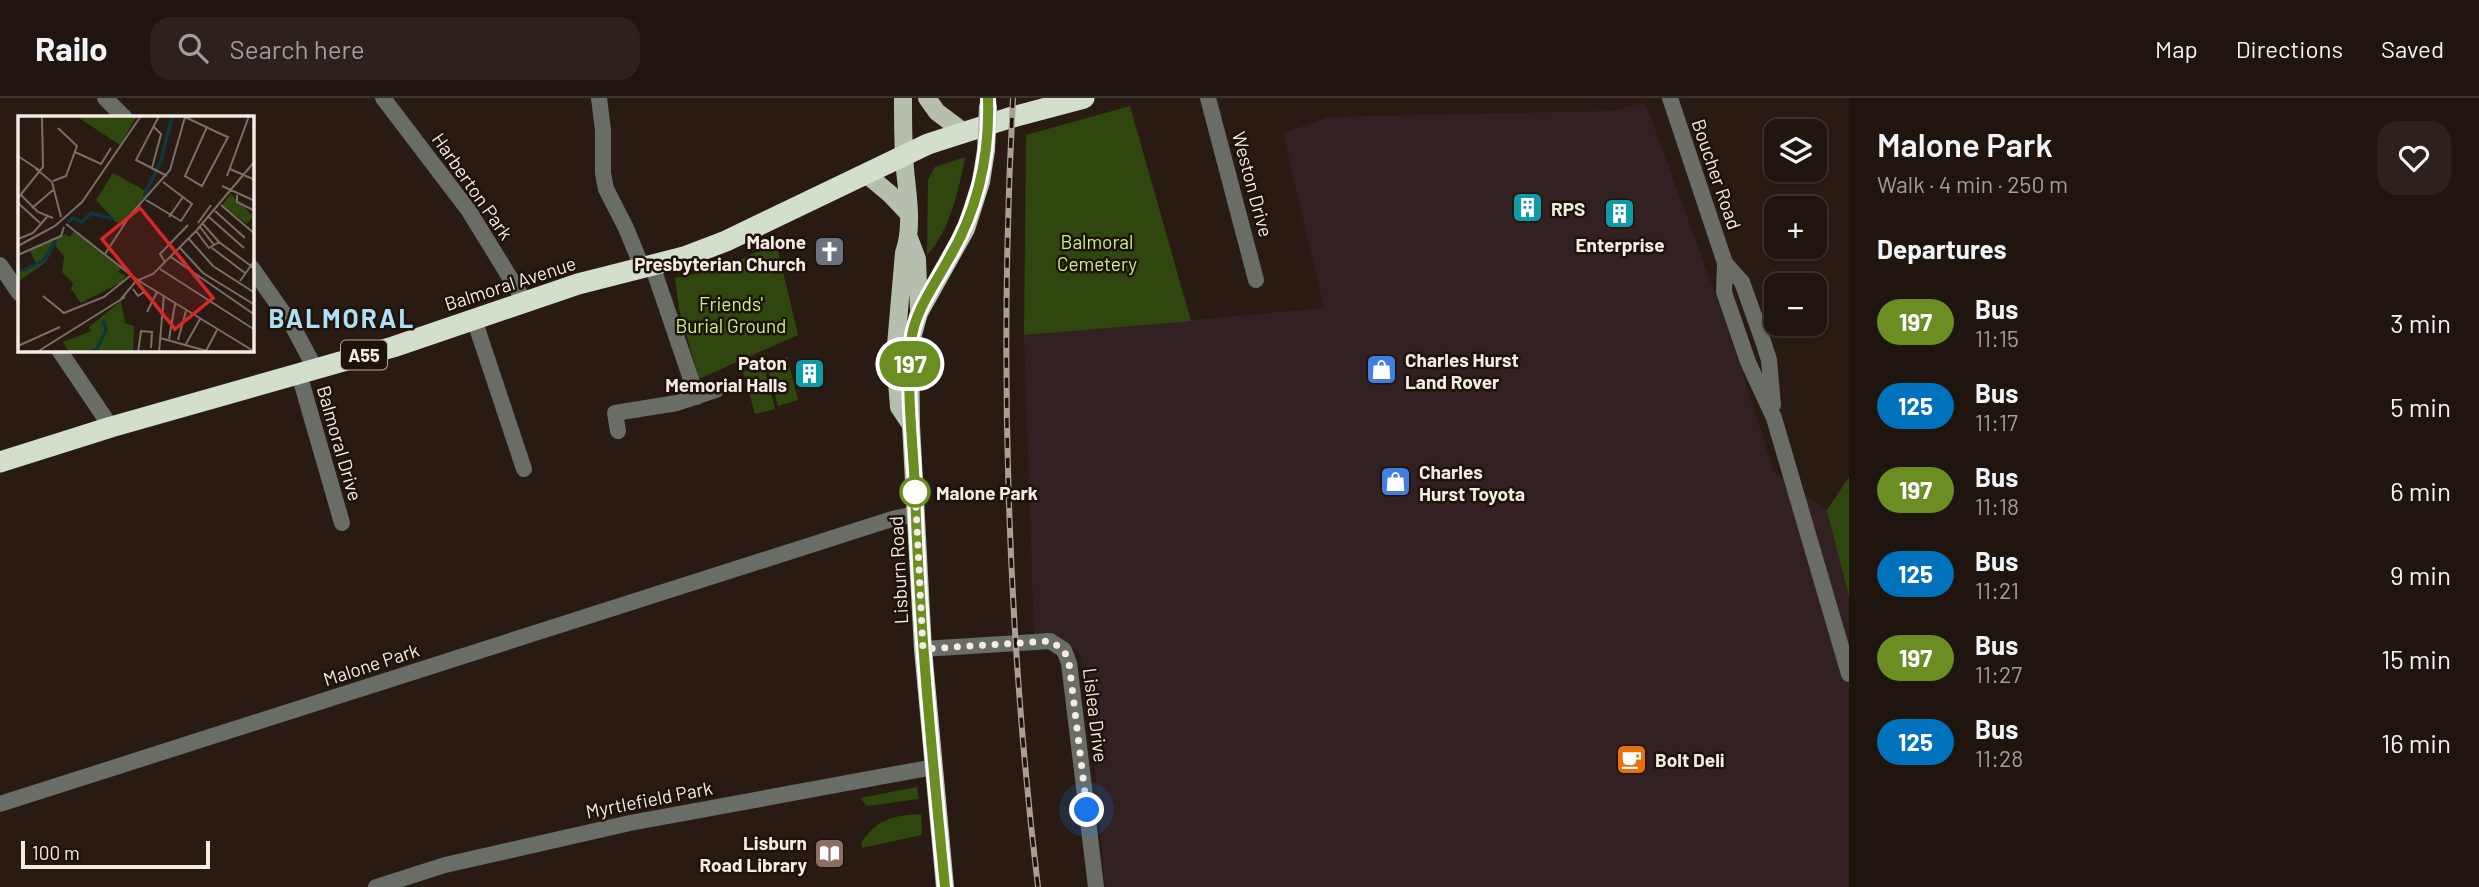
<!DOCTYPE html>
<html lang="en">
<head>
<meta charset="utf-8">
<style>
  body { margin:0; font-family:Barlow,sans-serif; background:#2c211c; color:#f1f3f6; height:100vh; display:flex; flex-direction:column; font-size:26px; white-space:nowrap }
  * { box-sizing:border-box; margin:0 }
  p { font-size:23px; color:#a19e9e }
  .icon { flex:none; width:38px; height:38px; fill:none; stroke:currentColor; stroke-width:2; stroke-linecap:round; stroke-linejoin:round }
  .map { position:relative; flex:1; overflow:hidden }
  .details { display:flex; flex-direction:column; background:#1f140e; width:630px }
  .details>* { flex:none }
  .badge { padding:0 14px; border-radius:23px; font-size:24px; line-height:46px }
  .tools { position:absolute; left:1764px; top:21px; display:grid; gap:14px }
  .tools a { display:grid; place-items:center; width:63px; height:63px; border-radius:14px; background:#1f140e; box-shadow:0 2px 5px #0004,0 0 0 2px #3c332e; font-size:35px }
  .scale { position:absolute; left:21px; bottom:18px; width:189px; box-sizing:border-box; padding-left:7px; border:4px solid #f5ebe5; border-top:0; font-size:19px; line-height:24px; white-space:nowrap; color:#f5ebe5; -webkit-text-stroke:5px #1f120a; paint-order:stroke }
  .you { position:absolute; width:35px; height:35px; margin:-18px; border:5px solid #fff; border-radius:50%; background:#1a73e8; box-shadow:0 0 0 10px #1a73e833 }
  .map>.badge { position:absolute; translate:-50% -50%; box-shadow:0 0 0 4px #fff }
  h2 { padding:0 28px; font-size:26px; line-height:63px }
  .round { display:grid; place-items:center; flex:none; width:74px; height:74px; border-radius:21px; background:#2c211c }
  .overview { display:flex; align-items:center; justify-content:space-between; height:119px; padding:0 28px }
  h1 { font-size:33px; font-weight:600; line-height:52px }
  ul { padding:0; list-style:none }
  li { display:flex; align-items:center; gap:21px; height:84px; padding:0 28px }
  li div { flex:1 }
  li b { display:block; font-size:26px }
  li em { font-style:normal }
  li .badge { min-width:77px; font-weight:700; text-align:center }
  header { display:flex; align-items:center; gap:42px; box-sizing:border-box; height:98px; padding:0 35px; background:#1f140e; border-bottom:2px solid #3c332e }
  header strong { font-size:33px }
  nav { display:flex; gap:38px; margin-inline-start:auto; font-size:24px }
  .search { width:490px; height:63px; background:#2c211c; display:flex; align-items:center; gap:18px; box-sizing:border-box; padding:0 24px; border-radius:21px; color:#a19e9e; font-size:26px }
  main { display:flex; flex:1; min-height:0 }
  .map>svg:first-child { display:block }
  .industrial { fill:#332023 }
  .green { fill:#2f470e }
  .lines { fill:none; stroke-linecap:round; stroke-linejoin:round }
  .minor { stroke:#696d66; stroke-width:16 }
  .major { stroke:#b5beaf; stroke-width:18 }
  .highway { stroke:#d3decc; stroke-width:21 }
  .rail-casing { stroke:#aa9f98; stroke-width:6 }
  .rail { stroke:#1f120a; stroke-width:3.5; stroke-dasharray:10; stroke-linecap:butt }
  .major-bridge { stroke:#b5beaf; stroke-width:18 }
  .line-casing { stroke:#fff; stroke-width:16 }
  .line { stroke:#6b8e23; stroke-width:10 }
  .walk { stroke:#f5ebe5; stroke-width:7; stroke-dasharray:0 12.6 }
  .stop-dot { fill:#fff; stroke:#6b8e23; stroke-width:3.5 }
  .labels { text-anchor:middle; dominant-baseline:central; stroke-width:5; stroke-linejoin:round; paint-order:stroke }
  .shield { fill:#1f120a; stroke:#b5aaa3; stroke-width:2 }
  .shield-label { font-size:18px; font-weight:bold; fill:#f5ebe5 }
  .street-label { font-size:19px; fill:#f5ebe5; stroke:#1f120a }
  .poi-label { font-size:19px; font-weight:bold; fill:#f5ebe5; stroke:#1f120a; text-anchor:start }
  .park-label { font-size:19px; fill:#c0f489; stroke:#1f120a }
  .stop-label { font-size:19px; font-weight:bold; fill:#f5ebe5; stroke:#1f120a; text-anchor:start }
  .district-label { font-size:26px; font-weight:bold; letter-spacing:2px; fill:#addff5; stroke:#1f120a }
  .inset-river { fill:none; stroke:#0c373d; stroke-width:3.5 }
  .inset-road { fill:none; stroke:#7b6e67; stroke-width:2 }
  .view { fill:#d62828; fill-opacity:0.15; stroke:#d62828; stroke-width:3.5 }
  .inset-edge { fill:none; stroke:#f5ebe5; stroke-width:3.5 }
</style>
</head>
<body>
<header>
<strong>Railo</strong>
<div class="search"><svg class="icon" aria-label="search" viewBox="0 0 24 24"><circle cx="10" cy="10" r="6"/><path d="M15 15l6 6"/></svg>Search here</div>
<nav><a>Map</a><a>Directions</a><a>Saved</a></nav>
</header>
<main>
<div class="map">
<svg width="1849" height="789" viewBox="0 0 1849 789">
  <rect width="100%" height="100%" fill="#291b13"/>
  <path class="industrial" d="M1645,4L1723,217L1774,374L1827,412L1849,499V789H1105L1089,599L1079,554L1058,540L1034,536L1024,237L1324,210L1283,35L1330,19L1612,13Z"/>
  <path class="green" d="M1130,8L1191,223L1024,237L1026,37Z
    M965,59C959,91 950,133 927,157L928,82L935,69Z
    M776,144L798,237L699,281L679,211L675,180L724,170Z
    M787,259L798,302L778,308L766,264Z
    M764,268L775,311L755,316L743,273Z
    M1849,379V499L1827,412Z
    M917,689L919,701L867,708L860,700Z
    M921,716L922,737L862,750L861,745C878,720 892,718 921,716Z"/>
  <g class="lines">
    <path class="minor" d="M105,0L124,19
      M383,0L469,113L525,204
      M599,0L603,32V75L606,91L626,130L642,169
      M1208,0L1256,182
      M1670,0L1725,165L1742,184L1763,243L1769,262L1773,307
      M1725,165L1724,194L1748,264L1774,320L1849,576
      M0,167L19,195
      M652,167L697,299
      M252,170L292,227L316,272
      M474,221L524,371
      M59,252L111,329
      M299,276L342,425
      M618,333L615,315L677,305L716,292
      M923,551L1050,543L1064,552L1069,565L1096,789
      M0,706L892,421L915,416
      M376,789L445,767L630,725L934,669"/>
    <path class="major" d="M903,0C903,19 903,37 904,56C905,89 915,123 904,155L895,259L899,309L909,324
      M927,0L937,14L965,35
      M865,75L890,96L908,115
      M909,140L917,161L919,211
      M945,789L923,551L911,327L910,247L919,215L966,131L981,84L986,52"/>
    <path class="highway" d="M0,364L111,329L393,249L578,186L684,159L726,143L928,46L1009,20L1084,0"/>
    <defs>
      <path id="rail" d="M1013,0C999,259 1007,532 1038,789"/>
    </defs>
    <use href="#rail" class="rail-casing"/>
    <use href="#rail" class="rail"/>
    <path class="major-bridge" d="M986,52L988,9"/>
  </g>
  <g class="lines">
    <defs>
      <path id="line" d="M945,789C932,657 919,525 915,392C913,343 906,293 911,244C914,214 934,188 948,162C978,112 990,59 988,0"/>
    </defs>
    <use href="#line" class="line-casing"/>
    <use href="#line" class="line"/>
    <path class="walk" d="M915,394V389L923,551L1050,543L1064,552L1069,565L1087,712"/>
  </g>
  <defs>
    <symbol id="building-square" viewBox="-11 -11 22 22"><rect x="-9" y="-9" width="18" height="18" rx="4" fill="#0f9aa8" stroke="#1f120a"/><path d="M-4-6H4V6H1V3H-1V6H-4ZM-2.5-4.3h1.7v1.8h-1.7ZM.8-4.3h1.7v1.8H.8ZM-2.5-1h1.7V.8h-1.7ZM.8-1h1.7V.8H.8Z" fill="#fff"/></symbol>
    <symbol id="church-square" viewBox="-11 -11 22 22"><rect x="-9" y="-9" width="18" height="18" rx="4" fill="#6b7280" stroke="#1f120a"/><path d="M-1.2-6h2.4v3.5h3.3v2.4h-3.3V6h-2.4V-.1h-3.3v-2.4h3.3Z" fill="#fff"/></symbol>
    <symbol id="shop-square" viewBox="-11 -11 22 22"><rect x="-9" y="-9" width="18" height="18" rx="4" fill="#3f7fe0" stroke="#1f120a"/><path d="M-5-2.5h2.3a2.7 3.5 0 0 1 5.4 0H5L5.5 6h-11ZM-1.5-2.5h3a1.5 2.3 0 0 0-3 0Z" fill="#fff"/></symbol>
    <symbol id="cafe-square" viewBox="-11 -11 22 22"><rect x="-9" y="-9" width="18" height="18" rx="4" fill="#e8710a" stroke="#1f120a"/><path d="M-5.5-4.5H6V0H3Q3 3.5 0 3.5H-2.5Q-5.5 3.5-5.5 0ZM3-3.2v2h1.7v-2ZM-6 4.5H4V6H-6Z" fill="#fff"/></symbol>
    <symbol id="library-square" viewBox="-11 -11 22 22"><rect x="-9" y="-9" width="18" height="18" rx="4" fill="#8d6e63" stroke="#1f120a"/><path d="M-6-4Q-3-5.5-.7-3.5V5Q-3 3-6 4ZM6-4Q3-5.5 .7-3.5V5Q3 3 6 4Z" fill="#fff"/></symbol>
  </defs>
  <g fill-rule="evenodd">
    <use href="#building-square" x="1510" y="92" width="35" height="35"/>
    <use href="#building-square" x="1602" y="98" width="35" height="35"/>
    <use href="#church-square" x="812" y="136" width="35" height="35"/>
    <use href="#shop-square" x="1364" y="254" width="35" height="35"/>
    <use href="#building-square" x="792" y="258" width="35" height="35"/>
    <use href="#shop-square" x="1378" y="366" width="35" height="35"/>
    <use href="#cafe-square" x="1614" y="644" width="35" height="35"/>
    <use href="#library-square" x="812" y="738" width="35" height="35"/>
  </g>
  <circle class="stop-dot" cx="915" cy="394" r="14"/>
  <g class="labels">
    <rect class="shield" x="341" y="242.5" width="46" height="29" rx="5"/>
    <g class="shield-label">
      <text x="364" y="257">A55</text>
    </g>
    <g class="street-label">
      <text transform="translate(1717 76) rotate(71)">Boucher Road</text>
      <text transform="translate(1253 86) rotate(75)">Weston Drive</text>
      <text transform="translate(473 88) rotate(55)">Harberton Park</text>
      <text transform="translate(510 185) rotate(-18)">Balmoral Avenue</text>
      <text transform="translate(340 345) rotate(74)">Balmoral Drive</text>
      <text transform="translate(898 472) rotate(-93)">Lisburn Road</text>
      <text transform="translate(371 566) rotate(-18)">Malone Park</text>
      <text transform="translate(1096 617) rotate(83)">Lislea Drive</text>
      <text transform="translate(649 701) rotate(-11)">Myrtlefield Park</text>
    </g>
    <g class="poi-label">
      <text x="1551" y="110">RPS</text>
      <text x="806" y="143" text-anchor="end">Malone<tspan x="806" dy="22">Presbyterian Church</tspan></text>
      <text x="1620" y="146" text-anchor="middle">Enterprise</text>
      <text x="1405" y="261">Charles Hurst<tspan x="1405" dy="22">Land Rover</tspan></text>
      <text x="787" y="264" text-anchor="end">Paton<tspan x="787" dy="22">Memorial Halls</tspan></text>
      <text x="1419" y="373">Charles<tspan x="1419" dy="22">Hurst Toyota</tspan></text>
      <text x="1655" y="661">Bolt Deli</text>
      <text x="807" y="744" text-anchor="end">Lisburn<tspan x="807" dy="22">Road Library</tspan></text>
    </g>
    <g class="park-label">
      <text x="1097" y="143">Balmoral<tspan x="1097" dy="22">Cemetery</tspan></text>
      <text x="731" y="205">Friends'<tspan x="731" dy="22">Burial Ground</tspan></text>
    </g>
    <g class="stop-label">
      <text x="936" y="394">Malone Park</text>
    </g>
    <g class="district-label">
      <text x="342" y="219">BALMORAL</text>
    </g>
  </g>
  <g transform="translate(18 18)">
    <rect width="236" height="236" fill="#291b13"/>
    <path d="M58,0H119L102,29ZM95,57L130,76L105,108L98,106L78,84ZM213,78L235,100L229,108L204,89ZM56,115L103,152L100,156L108,160L104,166L63,187L53,173L55,167L44,156L46,140L37,129L28,146L0,166V156L18,147L11,134L47,118L52,121ZM103,185L107,207L116,210L115,236H51L45,226L73,215L71,211Z" fill="#2f470e"/>
    <path class="inset-river" d="M126,80L143,45L154,1M50,106L55,102L64,106L73,97L96,103M4,155L26,144L38,124M72,236L79,233L88,214L85,204"/>
    <path class="inset-road" d="M141,0L118,44L149,60M167,1L205,19L210,21L184,70L167,60L189,11M57,36L83,48L93,32M0,40L21,54M17,52L34,66L43,101M134,52L143,18L135,10M212,53L237,64M209,60L231,0M35,65L48,60L59,30L40,12M204,70L237,85M3,79L20,96L35,102M219,79V86L237,95M0,82L25,51L24,0M128,84L163,105L174,88L145,66M0,87L22,107M203,89L237,118M14,92L35,74M197,95L227,122M151,101L165,81M191,101L226,132M180,107L193,89M48,108L118,163L237,236M185,108L201,126L237,153M182,111L196,129M178,115L191,132L201,126M0,123L15,117L29,101M171,123L195,150L237,177M0,130L37,110L64,86L123,0M162,132L185,157L237,189M194,132L227,157M87,138L113,98L152,54L167,1M0,139L43,120L46,111M153,141L237,199M147,146L142,138L170,109M142,153L237,214M222,165L237,144M115,173L120,180L126,176L133,184M25,180L46,197L86,181L112,160M103,183L118,165L135,158L178,115L237,45M129,196L139,176M142,222L189,235M151,223L157,188M160,224L168,195M168,228L182,203M0,230L42,211M188,235L199,214M19,236L107,181M120,236L123,215L134,216L133,232M141,236L146,179"/>
    <path class="view" d="M122,92L195,182L157,213L84,123Z"/>
    <rect width="236" height="236" class="inset-edge"/>
  </g>
</svg>
<div class="tools">
<a><svg class="icon" aria-label="layers" viewBox="0 0 24 24"><path d="M12 4l9 5-9 5-9-5zM3 14l9 5 9-5"/></svg></a>
<a>+</a>
<a>−</a>
</div>
<div class="scale">100 m</div>
<div class="you" style="left:1087px;top:712px"></div>
<b class="badge" style="left:910px;top:266px;background:#6b8e23;color:#fff">197</b>
</div>
<section class="details">
<div class="overview"><div><h1>Malone Park</h1><p>Walk · 4 min · 250 m</p></div><a class="round"><svg class="icon" aria-label="heart" viewBox="0 0 24 24"><path d="M12 20l-8-8c-3-5 5-10 8-4 3-6 11-1 8 4z"/></svg></a></div>
<h2>Departures</h2>
<ul>
<li><span class="badge" style="background:#6b8e23;color:#fff">197</span><div><b>Bus</b><p>11:15</p></div><em>3 min</em></li>
<li><span class="badge" style="background:#0072bc;color:#fff">125</span><div><b>Bus</b><p>11:17</p></div><em>5 min</em></li>
<li><span class="badge" style="background:#6b8e23;color:#fff">197</span><div><b>Bus</b><p>11:18</p></div><em>6 min</em></li>
<li><span class="badge" style="background:#0072bc;color:#fff">125</span><div><b>Bus</b><p>11:21</p></div><em>9 min</em></li>
<li><span class="badge" style="background:#6b8e23;color:#fff">197</span><div><b>Bus</b><p>11:27</p></div><em>15 min</em></li>
<li><span class="badge" style="background:#0072bc;color:#fff">125</span><div><b>Bus</b><p>11:28</p></div><em>16 min</em></li>
</ul>
</section>
</main>
</body>
</html>
